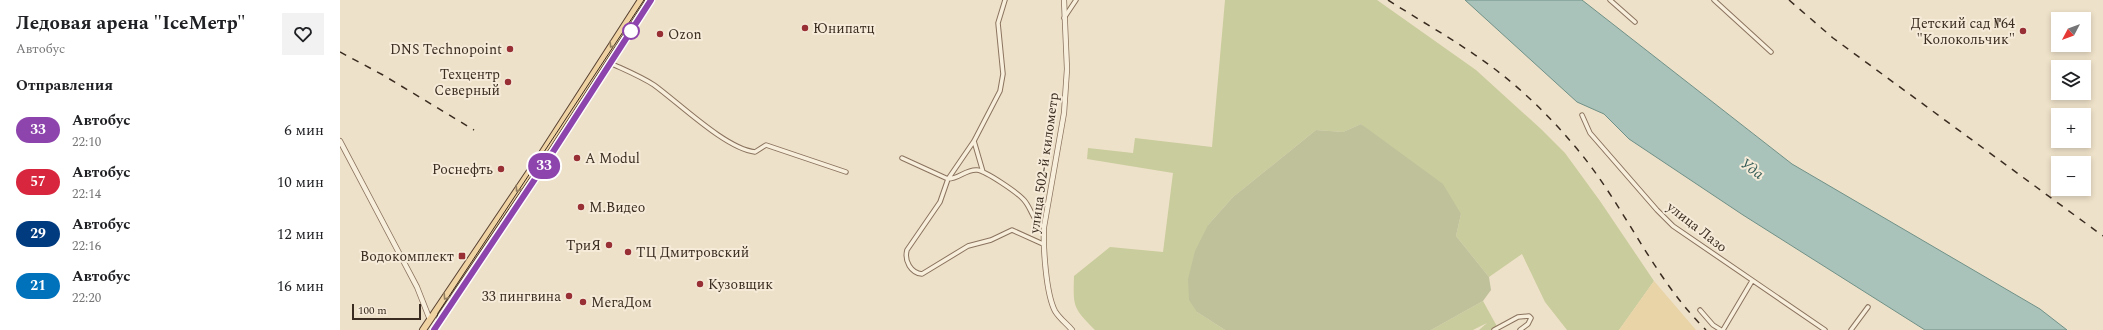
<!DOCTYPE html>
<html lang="ru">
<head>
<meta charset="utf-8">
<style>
  body { margin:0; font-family:Spectral,serif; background:#f2f2f2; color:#202124; height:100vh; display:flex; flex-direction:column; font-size:15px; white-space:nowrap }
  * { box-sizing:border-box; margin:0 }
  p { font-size:13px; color:#757577 }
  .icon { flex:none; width:22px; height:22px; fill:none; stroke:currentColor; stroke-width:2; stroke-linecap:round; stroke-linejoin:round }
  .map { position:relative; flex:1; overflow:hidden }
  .details { display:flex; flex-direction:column; background:#fff; width:340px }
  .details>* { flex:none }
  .badge { padding:0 8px; border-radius:13px; font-size:14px; line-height:26px }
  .needle { width:26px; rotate:229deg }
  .tools { position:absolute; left:1711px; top:12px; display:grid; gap:8px }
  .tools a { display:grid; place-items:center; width:40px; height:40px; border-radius:0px; background:#fff; box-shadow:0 2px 6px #0003; font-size:20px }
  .scale { position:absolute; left:12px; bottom:10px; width:69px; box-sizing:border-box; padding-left:4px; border:2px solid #3b2c21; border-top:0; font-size:11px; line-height:14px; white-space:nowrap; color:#3b2c21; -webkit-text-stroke:3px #f5ebd8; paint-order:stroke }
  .map>.badge { position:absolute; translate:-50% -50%; box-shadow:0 0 0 2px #fff }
  h2 { padding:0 16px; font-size:15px; line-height:36px }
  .round { display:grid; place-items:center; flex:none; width:42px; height:42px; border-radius:0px; background:#f2f2f2 }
  .headline { display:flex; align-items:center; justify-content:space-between; height:68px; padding:0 16px }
  h1 { font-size:19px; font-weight:700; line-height:30px }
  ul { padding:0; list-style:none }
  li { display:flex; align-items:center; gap:12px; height:52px; padding:0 16px }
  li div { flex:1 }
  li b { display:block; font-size:15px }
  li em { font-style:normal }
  li .badge { min-width:44px; font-weight:700; text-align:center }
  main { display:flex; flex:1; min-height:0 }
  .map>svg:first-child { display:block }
  .green { fill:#c9cc9c }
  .sand { fill:#e8d4a7 }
  .cemetery { fill:#bfc19b }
  .water { fill:#a9c2ba; stroke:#709187 }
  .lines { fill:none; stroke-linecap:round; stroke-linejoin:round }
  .minor-casing { stroke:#8a735e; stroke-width:5.5 }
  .tertiary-casing { stroke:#8a735e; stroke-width:6 }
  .primary-casing { stroke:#584131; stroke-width:8 }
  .minor { stroke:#f8eedc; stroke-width:3.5 }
  .tertiary { stroke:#f8eedc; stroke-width:4.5 }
  .primary { stroke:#efd3a3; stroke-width:6 }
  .tram { stroke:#3b2c21; stroke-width:1 }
  .rail { stroke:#3b2c21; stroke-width:1.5; stroke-dasharray:7 7; stroke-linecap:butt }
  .oneway { stroke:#958062 }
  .line-casing { stroke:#fff; stroke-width:9 }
  .line { stroke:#8e44ad; stroke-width:6 }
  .poi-dot { fill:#972f35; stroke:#f5ebd8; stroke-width:1.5 }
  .stop-dot { fill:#fff; stroke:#8e44ad; stroke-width:2 }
  .labels { text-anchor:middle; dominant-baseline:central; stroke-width:4; stroke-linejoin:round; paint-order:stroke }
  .poi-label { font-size:14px; fill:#3b2c21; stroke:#f5ebd8; text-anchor:end }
  .street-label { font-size:14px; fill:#3b2c21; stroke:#f5ebd8 }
  .water-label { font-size:15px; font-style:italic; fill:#315a55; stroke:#f5ebd8 }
</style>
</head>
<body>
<main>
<section class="details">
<div class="headline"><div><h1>Ледовая арена &quot;IceМетр&quot;</h1><p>Автобус</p></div><a class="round"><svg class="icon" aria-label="heart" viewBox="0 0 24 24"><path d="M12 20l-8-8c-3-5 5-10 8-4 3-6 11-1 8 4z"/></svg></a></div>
<h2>Отправления</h2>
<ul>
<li><span class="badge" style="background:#8e44ad;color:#fff">33</span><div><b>Автобус</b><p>22:10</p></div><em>6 мин</em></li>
<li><span class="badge" style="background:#d7263d;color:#fff">57</span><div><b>Автобус</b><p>22:14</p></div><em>10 мин</em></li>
<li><span class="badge" style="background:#003b80;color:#fff">29</span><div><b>Автобус</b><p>22:16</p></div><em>12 мин</em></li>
<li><span class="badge" style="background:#0072bc;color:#fff">21</span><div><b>Автобус</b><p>22:20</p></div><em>16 мин</em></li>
</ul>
</section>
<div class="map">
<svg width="1763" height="330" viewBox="0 0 1763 330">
  <rect width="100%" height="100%" fill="#eee1c9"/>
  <path class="green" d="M885,0H1037L1136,70L1201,129L1225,153L1260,201L1314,281L1279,330H1227L1205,302L1182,254L1149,277L1116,236L1121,214L1021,124L1003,132L976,130L893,197L868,225L857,312L885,330H755C733,308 733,307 734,276L770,247L823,252L833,173L747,159L748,148L793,153L795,138L872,147Z
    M1143,301L1159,330H1139L1147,323L1133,330H1091Z"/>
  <path class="sand" d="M1314,281L1356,330H1279Z"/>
  <path class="cemetery" d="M1021,124L1103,184L1121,214L1116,236L1149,277L1151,290L1143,301L1091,330H885L857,312L849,300L848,279L855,251L868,225L893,197L976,130L1003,132Z"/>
  <path class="water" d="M1125,0H1242L1452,164L1700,309L1727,330H1585L1403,215L1289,139L1264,114L1237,102Z"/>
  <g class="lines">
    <defs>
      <path id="minor" d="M665,0L658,23L663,74L660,91L634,141L608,179L600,202L567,250C564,261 571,273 582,274L628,246L651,240L672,230L703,244
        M1270,0L1295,22
        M1374,0L1431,52
        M724,18L736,0
        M270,63C285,70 300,76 314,85C339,103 386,149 415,152L426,145L506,172
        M1242,115L1250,133L1317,210L1333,226L1485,330
        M634,141L643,172
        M562,158L608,179C619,179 626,169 637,170C646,171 678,193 684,200C692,209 692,221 704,227
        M1360,310L1373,325L1381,330
        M1154,330L1178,317L1189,316L1191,318L1188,324L1180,330
        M1383,330L1412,281
        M1511,330L1528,307"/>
      <path id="tertiary" d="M724,0L727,69L724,113L704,227C703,247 706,294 715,311C719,318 727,324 732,330
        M0,141L77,287L90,320"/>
      <path id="primary" d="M83,330L201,155L301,0
        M94,330L209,158L311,0"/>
    </defs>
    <use href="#minor" class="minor-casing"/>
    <use href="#tertiary" class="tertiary-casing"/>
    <use href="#primary" class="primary-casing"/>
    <use href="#minor" class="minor"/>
    <use href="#tertiary" class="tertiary"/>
    <use href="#primary" class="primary"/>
    <path class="tram" d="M94,330L98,313L304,0"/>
    <path class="rail" d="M1048,0C1079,20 1111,38 1141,59C1174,82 1206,112 1232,143C1283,201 1311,276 1366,330
      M1449,0L1493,38L1763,236
      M0,52L43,75L134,130"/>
  </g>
  <defs><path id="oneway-chevron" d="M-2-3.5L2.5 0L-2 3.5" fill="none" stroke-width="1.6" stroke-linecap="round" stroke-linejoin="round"/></defs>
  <g class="oneway">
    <use href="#oneway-chevron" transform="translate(272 45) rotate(123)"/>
    <use href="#oneway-chevron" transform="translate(178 189) rotate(124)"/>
    <use href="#oneway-chevron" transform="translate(106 297) rotate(124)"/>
  </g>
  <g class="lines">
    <defs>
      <path id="line" d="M94,330L209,158L311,0"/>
    </defs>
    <use href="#line" class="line-casing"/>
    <use href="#line" class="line"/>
  </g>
  <g class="poi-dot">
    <circle cx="465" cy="28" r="4"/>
    <circle cx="1683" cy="31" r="4"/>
    <circle cx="320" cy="34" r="4"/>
    <circle cx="170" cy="49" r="4"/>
    <circle cx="168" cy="82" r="4"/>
    <circle cx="237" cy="158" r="4"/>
    <circle cx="161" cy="169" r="4"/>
    <circle cx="241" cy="207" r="4"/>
    <circle cx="269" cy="245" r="4"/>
    <circle cx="288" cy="252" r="4"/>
    <rect x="118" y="252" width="8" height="8" rx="2"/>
    <circle cx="360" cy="284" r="4"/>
    <circle cx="229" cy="296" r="4"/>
    <circle cx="243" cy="302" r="4"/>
  </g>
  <circle class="stop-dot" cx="291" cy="31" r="8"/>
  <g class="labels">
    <g class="poi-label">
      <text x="1675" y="23">Детский сад №64<tspan x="1675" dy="16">"Колокольчик"</tspan></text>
      <text x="473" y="28" text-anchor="start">Юнипатц</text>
      <text x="328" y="34" text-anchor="start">Ozon</text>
      <text x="162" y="49">DNS Technopoint</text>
      <text x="160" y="74">Техцентр<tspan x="160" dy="16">Северный</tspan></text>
      <text x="245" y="158" text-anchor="start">A Modul</text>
      <text x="153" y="169">Роснефть</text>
      <text x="249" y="207" text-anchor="start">М.Видео</text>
      <text x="261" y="245">ТриЯ</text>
      <text x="296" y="252" text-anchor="start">ТЦ Дмитровский</text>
      <text x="114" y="256">Водокомплект</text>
      <text x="368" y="284" text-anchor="start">Кузовщик</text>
      <text x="221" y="296">33 пингвина</text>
      <text x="251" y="302" text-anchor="start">МегаДом</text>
    </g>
    <g class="street-label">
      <text transform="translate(704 163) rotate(-82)">улица 502-й километр</text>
      <text transform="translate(1357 227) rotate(38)">улица Лазо</text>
    </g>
    <g class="water-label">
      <text transform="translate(1412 169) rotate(36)">Уда</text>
    </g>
  </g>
</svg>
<div class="tools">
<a><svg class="needle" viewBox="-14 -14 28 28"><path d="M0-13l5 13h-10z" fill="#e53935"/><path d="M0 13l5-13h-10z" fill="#757577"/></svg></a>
<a><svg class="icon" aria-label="layers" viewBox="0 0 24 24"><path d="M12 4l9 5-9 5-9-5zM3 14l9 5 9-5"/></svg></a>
<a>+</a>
<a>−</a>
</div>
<div class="scale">100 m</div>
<b class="badge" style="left:204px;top:166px;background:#8e44ad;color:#fff">33</b>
</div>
</main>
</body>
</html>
